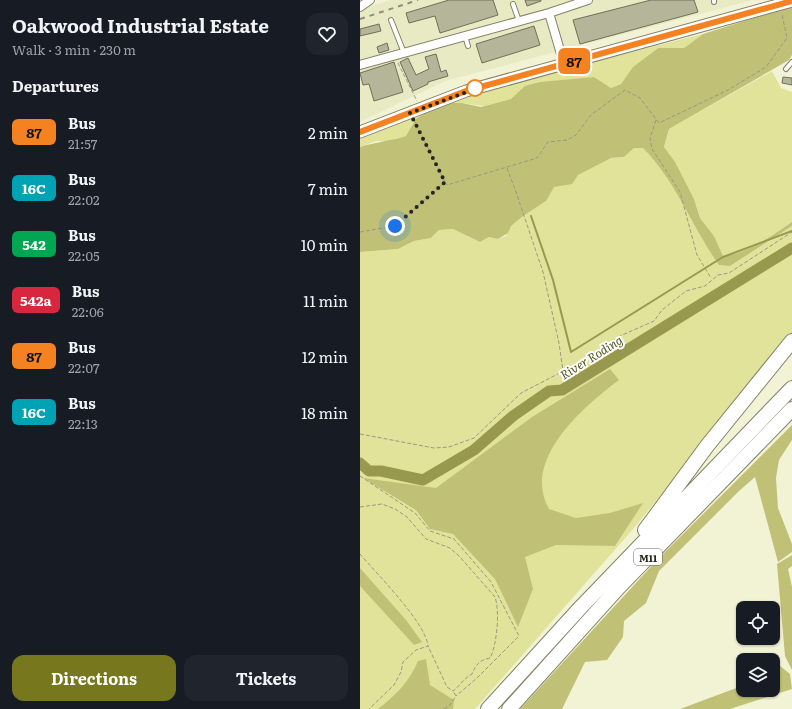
<!DOCTYPE html>
<html lang="en">
<head>
<meta charset="utf-8">
<style>
  body { margin:0; font-family:Literata,serif; background:#20242c; color:#f1f3f6; height:100vh; display:flex; flex-direction:column; font-size:15px; white-space:nowrap }
  * { box-sizing:border-box; margin:0 }
  p { font-size:13px; color:#9ea1a6 }
  .icon { flex:none; width:22px; height:22px; fill:none; stroke:currentColor; stroke-width:2; stroke-linecap:round; stroke-linejoin:round }
  .map { position:relative; flex:1; overflow:hidden }
  .sheet { display:flex; flex-direction:column; background:#171b24; width:360px }
  .sheet>* { flex:none }
  .badge { padding:0 8px; border-radius:6px; font-size:14px; line-height:26px }
  .fabs { position:absolute; left:376px; top:601px; display:grid; gap:8px }
  .fabs a { display:grid; place-items:center; width:44px; height:44px; border-radius:8px; background:#171b24; box-shadow:0 1px 3px #0004; font-size:20px }
  .you { position:absolute; width:20px; height:20px; margin:-10px; border:3px solid #fff; border-radius:50%; background:#1a73e8; box-shadow:0 0 0 6px #1a73e833 }
  .map>.badge { position:absolute; translate:-50% -50%; box-shadow:0 0 0 2px #fff }
  h2 { padding:0 12px; font-size:15px; line-height:36px }
  .round { display:grid; place-items:center; flex:none; width:42px; height:42px; border-radius:12px; background:#20242c }
  .summary { display:flex; align-items:center; justify-content:space-between; height:68px; padding:0 12px }
  h1 { font-size:19px; font-weight:700; line-height:30px }
  .primary-button { display:flex; gap:8px; margin-top:auto; padding:8px 12px }
  .primary-button a { flex:1; height:46px; border-radius:12px; background:#77771d; color:#fff; font-size:16px; font-weight:700; line-height:46px; text-align:center }
  .primary-button a+a { background:#20242c; color:#f1f3f6 }
  ul { padding:0; list-style:none }
  li { display:flex; align-items:center; gap:12px; height:56px; padding:0 12px }
  li div { flex:1 }
  li b { display:block; font-size:15px }
  li em { font-style:normal }
  li .badge { min-width:44px; font-weight:700; text-align:center }
  main { display:flex; flex:1; min-height:0 }
  .map>svg:first-child { display:block }
  .built { fill:#e8eac4 }
  .green { fill:#e2e39b }
  .forest { fill:#c0c177 }
  .lines { fill:none; stroke-linecap:round; stroke-linejoin:round }
  .stream { stroke:#98984f; stroke-width:2 }
  .river { stroke:#98984f; stroke-width:11 }
  .building { fill:#b4b599; stroke:#6f7055 }
  .lane-casing { stroke:#818266; stroke-width:6 }
  .street-casing { stroke:#818266; stroke-width:10 }
  .secondary-casing { stroke:#818266; stroke-width:13 }
  .highway-casing { stroke:#818266; stroke-width:16 }
  .path { stroke:#989983; stroke-width:1; stroke-dasharray:4 2; stroke-linecap:butt }
  .lane { stroke:#fff; stroke-width:4 }
  .street { stroke:#fff; stroke-width:8 }
  .secondary { stroke:#fff; stroke-width:11 }
  .highway { stroke:#fff; stroke-width:14 }
  .rail { stroke:#8e8e79; stroke-width:2; stroke-dasharray:5 5; stroke-linecap:butt }
  .line-casing { stroke:#fff; stroke-width:9 }
  .line { stroke:#f58220; stroke-width:6 }
  .walk { stroke:#25251a; stroke-width:4; stroke-dasharray:0 7.2 }
  .stop-dot { fill:#fff; stroke:#f58220; stroke-width:2 }
  .labels { text-anchor:middle; dominant-baseline:central; stroke-width:4; stroke-linejoin:round; paint-order:stroke }
  .shield { fill:#fff; stroke:#66665f; stroke-width:1 }
  .shield-label { font-size:10px; font-weight:bold; fill:#25251a }
  .water-label { font-size:12px; font-style:italic; fill:#55551e; stroke:#fff }
</style>
</head>
<body>
<main>
<section class="sheet">
<div class="summary"><div><h1>Oakwood Industrial Estate</h1><p>Walk · 3 min · 230 m</p></div><a class="round"><svg class="icon" aria-label="heart" viewBox="0 0 24 24"><path d="M12 20l-8-8c-3-5 5-10 8-4 3-6 11-1 8 4z"/></svg></a></div>
<h2>Departures</h2>
<ul>
<li><span class="badge" style="background:#f58220;color:#111">87</span><div><b>Bus</b><p>21:57</p></div><em>2 min</em></li>
<li><span class="badge" style="background:#00a3b4;color:#fff">16C</span><div><b>Bus</b><p>22:02</p></div><em>7 min</em></li>
<li><span class="badge" style="background:#00a651;color:#fff">542</span><div><b>Bus</b><p>22:05</p></div><em>10 min</em></li>
<li><span class="badge" style="background:#d7263d;color:#fff">542a</span><div><b>Bus</b><p>22:06</p></div><em>11 min</em></li>
<li><span class="badge" style="background:#f58220;color:#111">87</span><div><b>Bus</b><p>22:07</p></div><em>12 min</em></li>
<li><span class="badge" style="background:#00a3b4;color:#fff">16C</span><div><b>Bus</b><p>22:13</p></div><em>18 min</em></li>
</ul>
<div class="primary-button"><a>Directions</a><a>Tickets</a></div>
</section>
<div class="map">
<svg width="432" height="709" viewBox="0 0 432 709">
  <rect width="100%" height="100%" fill="#f2f3d5"/>
  <path class="built" d="M30,0H393L85,81L0,122V10Z"/>
  <path class="green" d="M343,34L324,48H298L276,65L261,84L251,88L234,77L170,85L151,99L124,106L102,103L46,136L30,141H16L0,147V132C111,90 228,63 343,34Z
    M412,71L421,88L432,92V222C411,236 389,253 363,257L354,236L340,218L334,199L304,147L309,129Z
    M274,148H283L298,160L322,202L370,266L432,226V333L274,528L115,709H0V252L38,249L54,241L71,238L79,230L93,229L120,242L129,237L138,239L146,236L151,224L195,184L251,158L264,157Z"/>
  <path class="forest" d="M432,6V55L429,60L309,129L304,147L315,162L334,199L340,218L354,236L363,256C389,253 411,236 432,222V226L370,266L359,265C332,227 316,181 283,148H274L264,157L251,158L218,175L212,184L194,187L186,201L163,216L151,226L148,233L138,239L129,237L120,242L93,229L79,230L71,238L54,241L38,249L0,252V147C15,142 31,141 46,136L56,119L69,110L93,103H102L121,107L151,99L165,86L180,82L234,77L251,88L261,84L273,67L298,48H324L343,34Z
    M250,369L259,380C224,406 161,460 189,509L216,518L250,513L283,503L255,546L196,545L165,557L173,589L158,627L135,579L93,534L70,529L56,510L3,478L76,488L172,417Z
    M432,425V440L419,460L416,478L418,508L432,544V552L418,562L395,477L379,491L299,571L286,603L264,621L263,637L247,660L225,662L202,709H160L298,559Z
    M432,555V566L428,569L432,587V670L425,656L417,564Z
    M0,568L46,620L62,642L54,645L0,586Z
    M66,659L70,685L94,700L93,709H18C35,696 50,681 58,661Z
    M413,660L430,674L432,689L370,709H320L379,687L383,683V690H413Z"/>
  <g class="lines">
    <path class="stream" d="M171,216L193,280L211,352L363,257L432,231"/>
    <path class="river" d="M0,463L9,471H21L63,480L114,450L153,416L189,391L202,390L432,248"/>
  </g>
  <path class="building" d="M89,0H133L138,15L80,33L75,16L49,23L46,13Z
    M165,0H181V1L167,6Z
    M291,0H334L338,12L220,44L213,20Z
    M19,24L21,31L0,36V29Z
    M174,26L180,45L122,63L116,44Z
    M27,43L29,50L19,53L17,47Z
    M76,54L81,72L86,70L88,76L68,82V84L53,91L40,62L48,58L56,75L69,69L65,57Z
    M34,62L43,92L14,101L9,84L3,85L0,73Z
    M423,77L432,78V85L422,83Z"/>
  <g class="lines">
    <defs>
      <path id="lane" d="M354,0V2
        M153,4L159,21
        M31,20L44,53
        M105,36L108,46
        M426,69L432,62"/>
      <path id="street" d="M0,7L10,0
        M189,13L204,64
        M0,65L189,13L228,0"/>
      <path id="secondary" d="M0,132L106,91L432,1"/>
      <path id="highway" d="M285,530L347,446L432,341
        M128,709L221,607L432,388
        M149,709L259,587L432,409"/>
    </defs>
    <use href="#lane" class="lane-casing"/>
    <use href="#street" class="street-casing"/>
    <use href="#secondary" class="secondary-casing"/>
    <use href="#highway" class="highway-casing"/>
    <path class="path" d="M38,63L57,101
      M296,120L290,138L292,149L320,192L337,255L351,278
      M147,168L156,192L183,272L199,343L203,371
      M85,182L87,185L177,158L188,142L207,140L216,135L231,115L265,90L280,98L299,123L368,90L406,67L427,38L422,14
      M0,232L35,226L85,182L54,120
      M0,434L74,448L89,447L114,438L161,393L221,362L260,336L294,321L302,310L326,291L345,286L358,275L369,273L432,232
      M0,476L55,513L70,531L94,539L131,582L159,636L117,678L96,696
      M0,507L22,504L35,509L47,517L66,539L90,548L100,557L135,597C140,611 137,645 130,658C120,660 116,664 112,674C104,678 100,686 93,691L87,687L68,646
      M0,554C16,573 66,623 68,646L56,650L43,662L41,672L34,685L9,709
      M84,709L90,705L96,696L93,691"/>
    <use href="#lane" class="lane"/>
    <use href="#street" class="street"/>
    <use href="#secondary" class="secondary"/>
    <use href="#highway" class="highway"/>
    <path class="rail" d="M0,19L58,0"/>
  </g>
  <g class="lines">
    <defs>
      <path id="line" d="M0,132L106,91L432,1"/>
    </defs>
    <use href="#line" class="line-casing"/>
    <use href="#line" class="line"/>
    <path class="walk" d="M35,226L85,182L50,113L120,87L115,88"/>
  </g>
  <circle class="stop-dot" cx="115" cy="88" r="8"/>
  <g class="labels">
    <rect class="shield" x="274" y="549" width="28" height="16" rx="3"/>
    <g class="shield-label">
      <text x="288" y="557">M11</text>
    </g>
    <g class="water-label">
      <text transform="translate(231 357) rotate(-32)">River Roding</text>
    </g>
  </g>
</svg>
<div class="fabs">
<a><svg class="icon" aria-label="locate" viewBox="0 0 24 24"><circle cx="12" cy="12" r="6"/><path d="M12 2v4M12 18v4M2 12h4M18 12h4"/></svg></a>
<a><svg class="icon" aria-label="layers" viewBox="0 0 24 24"><path d="M12 4l9 5-9 5-9-5zM3 14l9 5 9-5"/></svg></a>
</div>
<div class="you" style="left:35px;top:226px"></div>
<b class="badge" style="left:214px;top:61px;background:#f58220;color:#111">87</b>
</div>
</main>
</body>
</html>
